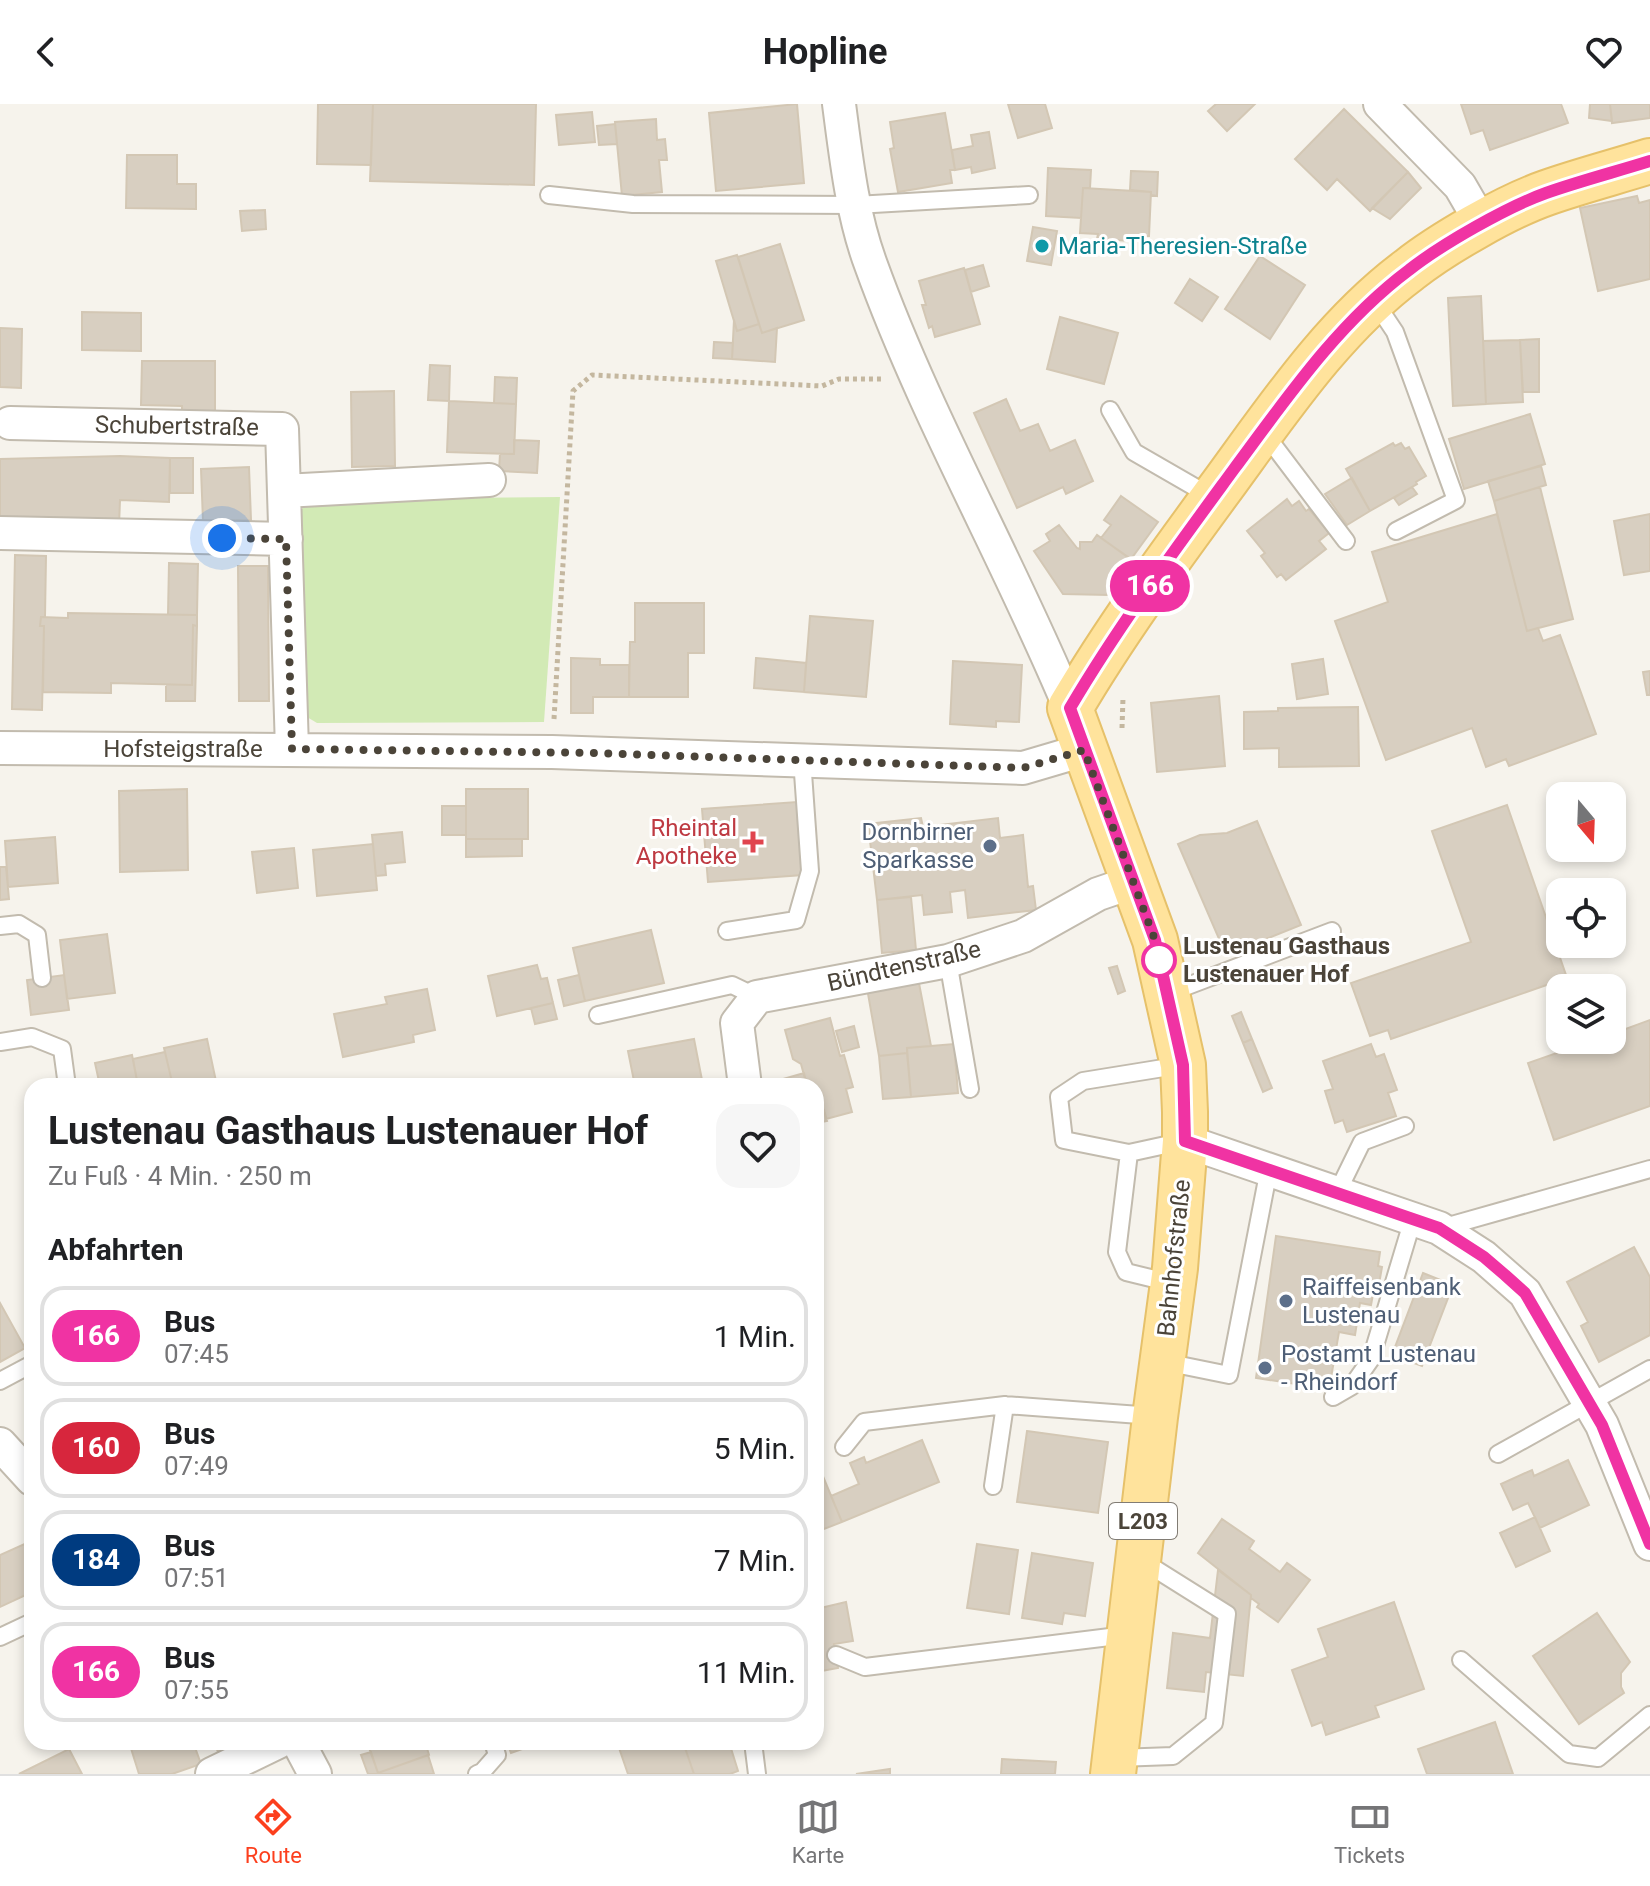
<!DOCTYPE html>
<html lang="de">
<head>
<meta charset="utf-8">
<style>
  body { margin:0; font-family:Roboto,sans-serif; background:#f6f6f6; color:#202124; height:100vh; display:flex; flex-direction:column; font-size:30px; white-space:nowrap }
  * { box-sizing:border-box; margin:0 }
  p { font-size:26px; color:#757577 }
  .icon { flex:none; width:44px; height:44px; fill:none; stroke:currentColor; stroke-width:2; stroke-linecap:round; stroke-linejoin:round }
  .map { position:relative; flex:1; overflow:hidden }
  .side { position:absolute; left:24px; top:974px; width:800px; height:672px; display:flex; flex-direction:column; background:#fff; border-radius:24px; box-shadow:0 4px 12px #0003 }
  .side>* { flex:none }
  .badge { padding:0 16px; border-radius:26px; font-size:28px; line-height:52px }
  .needle { width:52px; rotate:161deg }
  .controls { position:absolute; left:1546px; top:678px; display:grid; gap:16px }
  .controls a { display:grid; place-items:center; width:80px; height:80px; border-radius:16px; background:#fff; box-shadow:0 4px 12px #0003; font-size:40px }
  .you { position:absolute; width:40px; height:40px; margin:-20px; border:6px solid #fff; border-radius:50%; background:#1a73e8; box-shadow:0 0 0 12px #1a73e833 }
  .map>.badge { position:absolute; translate:-50% -50%; box-shadow:0 0 0 4px #fff }
  h2 { padding:0 24px; font-size:30px; line-height:72px }
  .round { display:grid; place-items:center; flex:none; width:84px; height:84px; border-radius:24px; background:#f6f6f6 }
  .head { display:flex; align-items:center; justify-content:space-between; height:136px; padding:0 24px }
  h1 { font-size:38px; font-weight:700; line-height:60px }
  ul { padding:0; list-style:none }
  li { display:flex; align-items:center; gap:24px; height:100px; margin:0 16px 12px; padding:0 8px; border:4px solid #e0e0e0; border-radius:24px }
  li div { flex:1 }
  li b { display:block; font-size:30px }
  li em { font-style:normal }
  li .badge { min-width:88px; font-weight:700; text-align:center }
  header { display:flex; justify-content:space-between; align-items:center; height:104px; padding:0 24px; background:#fff; font-size:36px; font-weight:700 }
  .tab-bar { display:flex; justify-content:space-around; align-items:center; height:112px; border-top:2px solid #e0e0e0; background:#fff; font-size:22px; color:#757577 }
  .tab-bar a { display:grid; justify-items:center; gap:4px }
  .tab-bar .active { color:#fc3f1d }
  .map>svg:first-child { display:block }
  .green { fill:#d2eab5 }
  .building { fill:#d8cfc1; stroke:#d3c7b4; stroke-width:2 }
  .lines { fill:none; stroke-linecap:round; stroke-linejoin:round }
  .lane-casing { stroke:#c2bbae; stroke-width:20 }
  .street-casing { stroke:#c2bbae; stroke-width:36 }
  .primary-casing { stroke:#e6c16a; stroke-width:48 }
  .path { stroke:#c4b79f; stroke-width:5; stroke-dasharray:4 4; stroke-linecap:butt }
  .lane { stroke:#fff; stroke-width:16 }
  .street { stroke:#fff; stroke-width:32 }
  .primary { stroke:#ffe39c; stroke-width:44 }
  .line-casing { stroke:#fff; stroke-width:18 }
  .line { stroke:#f033a3; stroke-width:12 }
  .walk { stroke:#4b4439; stroke-width:8; stroke-dasharray:0 14.4 }
  .culture-dot { fill:#0f9aa8; stroke:#fff; stroke-width:3 }
  .health-dot { fill:#e0444e; stroke:#fff; stroke-width:3 }
  .service-dot { fill:#5c6f8a; stroke:#fff; stroke-width:3 }
  .stop-dot { fill:#fff; stroke:#f033a3; stroke-width:4 }
  .labels { text-anchor:middle; dominant-baseline:central; stroke-width:6; stroke-linejoin:round; paint-order:stroke }
  .shield { fill:#fff; stroke:#817c74; stroke-width:2 }
  .shield-label { font-size:22px; font-weight:bold; fill:#4b4439 }
  .culture-label { font-size:24px; fill:#0d838f; stroke:#fff; text-anchor:start }
  .street-label { font-size:24px; fill:#4b4439; stroke:#fff }
  .health-label { font-size:24px; fill:#be3a42; stroke:#fff; text-anchor:end }
  .service-label { font-size:24px; fill:#4e5e75; stroke:#fff; text-anchor:start }
  .stop-label { font-size:24px; font-weight:bold; fill:#4b4439; stroke:#fff; text-anchor:start }
</style>
</head>
<body>
<header><svg class="icon" aria-label="back" viewBox="0 0 24 24"><path d="M15 5l-7 7 7 7"/></svg>Hopline<svg class="icon" aria-label="heart" viewBox="0 0 24 24"><path d="M12 20l-8-8c-3-5 5-10 8-4 3-6 11-1 8 4z"/></svg></header>
<div class="map">
<svg width="1650" height="1670" viewBox="0 0 1650 1670">
  <rect width="100%" height="100%" fill="#f6f3ec"/>
  <path class="green" d="M560,393L544,618L317,619L307,613L301,406L311,395Z"/>
  <path class="building" d="M318,0H373L371,61L317,60Z
    M373,0H536L534,81L370,77Z
    M797,0L804,79L716,87L709,9Z
    M1008,0H1045L1052,24L1018,34Z
    M1216,0H1255L1227,27L1208,7Z
    M1461,0H1561L1568,19L1490,46L1483,26L1471,30Z
    M1590,0H1610L1612,17L1589,14Z
    M1610,0H1650V14L1612,19Z
    M1344,5L1408,68L1370,107L1337,75L1327,86L1295,55Z
    M592,8L595,38L559,41L556,11Z
    M945,9L955,66H950L952,79L898,88L890,45L894,44L890,18Z
    M656,15L657,36L665,35L667,56H659L662,88L622,92L615,18Z
    M615,20L617,40L599,41L597,22Z
    M989,28L995,64L972,69L971,63L955,66L952,46L973,42L971,31Z
    M127,51H177V80H196V105L126,104Z
    M1048,64L1091,66L1090,84H1083L1081,114L1046,112Z
    M1131,67L1158,68L1157,92L1151,91V88L1130,86Z
    M1408,68L1421,84L1390,115L1372,104Z
    M1083,84L1151,88L1149,132H1131V137L1097,135L1098,130L1080,129Z
    M1637,92L1639,99L1650,96V175L1598,187L1580,104Z
    M265,106L266,125L242,127L240,107Z
    M1033,123L1057,127L1051,161L1027,157Z
    M780,140L804,216L762,229L738,153Z
    M737,151L759,220L737,227L716,157Z
    M1260,152L1305,181L1270,235L1225,205Z
    M983,161L989,182L971,188L965,166Z
    M964,164L980,220L935,233L932,222L929,224L922,201H926L919,177Z
    M1190,175L1218,193L1202,217L1175,199Z
    M1481,192L1486,300L1453,302L1448,194Z
    M82,208L141,209V247L82,246Z
    M1060,213L1118,229L1104,280L1047,265Z
    M734,216L737,227L759,220L762,229L777,224L775,258L732,255Z
    M0,224L22,225L21,284L0,283Z
    M1539,235V288H1523L1520,236Z
    M1520,236L1523,298L1486,300L1483,237Z
    M714,238L733,239L732,255L713,254Z
    M142,257H215V310L182,309V302L141,301Z
    M430,261L450,262L449,297L428,296Z
    M495,273L517,274L516,300L494,299Z
    M394,287L395,362L352,363L351,288Z
    M1006,295L1020,327L1038,320L1050,347L1075,336L1093,377L1066,390L1063,383L1017,404L974,309Z
    M449,297L516,300L514,350L447,348Z
    M1530,310L1545,360L1464,385L1449,335Z
    M514,336L539,337L537,369L499,367L500,350H514Z
    M1393,339L1395,342L1401,339L1405,345L1409,343L1426,372L1416,378L1417,380L1370,407L1346,365Z
    M120,352L170,354L169,398L120,396L119,422L0,419V355Z
    M170,354H193V389H170Z
    M1541,362L1546,381L1494,397L1488,377Z
    M249,363L251,416L203,417L201,365Z
    M1352,374L1370,407L1347,421L1325,390Z
    M1412,383L1417,390L1399,401L1394,394Z
    M1540,383L1573,515L1527,527L1494,397Z
    M1121,392L1158,418L1131,455L1101,434L1111,421L1104,416Z
    M1287,395L1292,402L1299,397L1306,407L1309,405L1329,429L1319,437L1326,445L1286,476L1281,470L1277,473L1261,452L1265,449L1247,427Z
    M1497,410L1527,527L1538,524L1543,537L1560,531L1596,630L1509,662L1506,655L1486,663L1472,624L1386,656L1335,517L1388,498L1372,448Z
    M1650,410V467L1624,471L1614,417Z
    M1059,421L1077,444L1080,445V438H1092L1097,431L1133,457L1109,491L1063,490L1034,447L1050,437L1046,430Z
    M15,451L46,452L45,513H41L40,522H44L42,606L12,605Z
    M169,459L198,460L197,511H168Z
    M238,462H268L269,597H239Z
    M635,499H704V549H688V593H629L630,538H635Z
    M68,509L197,511V522L193,521L192,581L111,579V589L43,588L44,522H40L41,513L68,514Z
    M810,512L873,517L866,593L804,588Z
    M193,521L197,522L195,597H166V581H192Z
    M571,554L600,555V561H629V593H593V609H571Z
    M756,554L806,559L804,588L754,584Z
    M1323,555L1328,590L1297,595L1292,560Z
    M953,557L1022,561L1019,618L996,617V623L950,620Z
    M1650,567V591H1647L1643,568Z
    M1219,592L1225,662L1157,668L1151,599Z
    M1358,603L1359,662L1279,663V644L1244,645V608L1278,607V604Z
    M187,685L188,766L120,768L119,687Z
    M466,685H528V735H466Z
    M797,698L803,771L708,778L702,705Z
    M1507,701L1567,874L1391,935L1388,926L1370,932L1351,879L1471,838L1432,727Z
    M442,702H466V731H442Z
    M921,714L923,723L998,714L1000,734L1023,731L1028,783L1033,782L1036,806L968,814L965,786L950,788L952,808L924,811L922,791L877,796L868,720Z
    M1257,717L1301,821L1226,851L1178,740L1200,731L1227,729Z
    M402,728L405,758L385,760L386,771L376,772L372,731Z
    M55,733L58,779L8,783L5,737Z
    M466,735H522V752L466,753Z
    M373,740L377,786L317,792L313,746Z
    M294,744L298,784L257,789L252,748Z
    M0,763H6L9,795L0,796Z
    M911,793L916,846L882,849L877,796Z
    M651,826L664,879L585,897L573,844Z
    M107,830L115,889L67,895L60,836Z
    M537,861L541,875L547,874L553,899L497,912L488,872Z
    M1117,862L1125,887L1118,890L1109,864Z
    M64,871L69,906L31,911L27,876Z
    M579,871L585,897L564,902L558,876Z
    M918,874L931,942L907,944V949L879,952L867,884Z
    M427,885L435,926L413,931L414,938L343,953L334,910L387,900L385,893Z
    M553,899L557,915L535,920L531,904Z
    M1241,908L1252,935L1243,939L1232,912Z
    M830,914L840,952L844,951L853,983L846,985L852,1008L826,1015L824,1006L816,1009V982H807L801,960L793,955L785,926Z
    M1650,916V1002L1554,1036L1528,959L1594,936H1612V930Z
    M854,922L859,943L842,948L836,927Z
    M207,935L217,982H173L164,944Z
    M694,935L702,976L688,979V982H635L628,947Z
    M1252,935L1272,984L1263,988L1243,939Z
    M954,940L958,989L911,993L907,944Z
    M1371,940L1376,953L1384,950L1397,986L1388,989L1396,1012L1347,1028L1343,1016L1335,1019L1325,987L1333,985L1323,957Z
    M165,948L173,982H138L133,955Z
    M907,949L911,993L883,995L879,952Z
    M132,951L138,982H100L95,959Z
    M804,969L807,982H762V981Z
    M824,1006L827,1017L816,1019V1009Z
    M1276,1132L1380,1148L1378,1162L1382,1163L1378,1186L1374,1185L1371,1201L1360,1199L1355,1231L1339,1228L1329,1285L1256,1274Z
    M1634,1143L1650,1173V1231L1599,1258L1581,1222L1588,1218L1567,1178Z
    M816,1151L822,1184L816,1186Z
    M1423,1169L1453,1181L1422,1262L1392,1251Z
    M0,1199L25,1244L0,1258Z
    M1027,1327L1108,1338L1098,1409L1017,1398Z
    M922,1336L939,1378L842,1418L831,1392L859,1380L850,1359L864,1353L866,1359Z
    M1568,1356L1589,1401L1540,1424L1528,1399L1513,1406L1501,1380L1532,1366L1534,1372Z
    M822,1370L842,1418L816,1428V1373Z
    M1535,1413L1550,1447L1516,1463L1500,1429Z
    M1222,1415L1254,1437L1249,1445L1280,1468L1287,1459L1310,1476L1278,1518L1257,1503L1259,1500L1251,1494V1491L1198,1449Z
    M29,1438L32,1443V1488L0,1503V1451Z
    M977,1440L1018,1446L1009,1510L967,1504Z
    M1032,1449L1093,1459L1085,1512L1064,1509L1062,1520L1022,1514Z
    M1218,1466L1251,1491L1243,1572L1206,1568L1204,1588L1167,1584L1173,1529L1210,1534Z
    M846,1498L853,1537L834,1540L838,1564L816,1568V1505Z
    M1394,1498L1424,1585L1375,1602L1379,1613L1326,1631L1322,1618L1312,1622L1292,1566L1328,1553L1318,1525Z
    M1597,1509L1630,1558L1621,1569V1583L1624,1589L1579,1620L1533,1552Z
    M1495,1618L1513,1670H1427L1418,1645Z
    M129,1638H193L201,1660L172,1670H139Z
    M214,1638H241L218,1648Z
    M367,1638H425L429,1651L378,1669Z
    M507,1638H542L511,1649Z
    M629,1638H683L694,1670H628L618,1641Z
    M704,1638H729L738,1667L730,1670H694L685,1644Z
    M69,1645L82,1670H19Z
    M371,1648L378,1669L428,1651L434,1670H368L361,1651Z
    M1002,1655L1056,1658L1055,1670H1001Z
    M890,1665V1670H856Z"/>
  <g class="lines">
    <defs>
      <path id="lane" d="M549,91L633,100L856,101L1029,91
        M1375,198L1395,228L1456,396L1396,427
        M1110,306L1134,348L1212,393
        M1265,330L1346,437
        M0,822L19,820L37,831L42,874
        M727,827L796,816L810,767L802,655
        M948,857L970,985
        M1169,889L1332,827
        M598,911L732,881L757,893
        M0,938L32,933L62,945L67,982
        M1129,1049L1064,1036L1059,993L1083,977L1182,961
        M1337,1089L1362,1038L1405,1022
        M1441,1124L1650,1065
        M1171,1179L1126,1168L1117,1148L1129,1049L1184,1037
        M1165,1258L1229,1271L1269,1065
        M0,1277L32,1260
        M1333,1293L1352,1282L1371,1255L1413,1115
        M844,1343L864,1318L1005,1301L1153,1312
        M1498,1350L1650,1265
        M993,1382L1005,1301
        M0,1533L32,1518
        M836,1551L865,1563L1126,1531
        M1461,1556L1569,1650L1598,1654L1650,1611
        M753,1638L757,1670
        M1117,1654L1173,1652L1214,1619L1227,1510L1141,1456
        M477,1670L482,1668L497,1651L493,1638"/>
      <path id="street" d="M839,0C846,53 852,110 871,161C926,313 1008,455 1070,604
        M1380,0L1460,82L1482,120
        M10,319L282,325L292,645
        M284,387L489,376
        M0,429L286,435
        M0,644L552,648L1023,664L1084,646
        M745,982L737,919L757,893L948,857L1023,832L1098,790L1133,778
        M1185,1037L1439,1124L1484,1153L1525,1189L1602,1321L1650,1440
        M0,1340L32,1375
        M298,1638L315,1670
        M212,1670L278,1638"/>
      <path id="primary" d="M1113,1670L1155,1313L1175,1164L1185,1037V1008L1183,961L1155,836L1070,604C1117,524 1172,450 1227,375C1281,301 1335,221 1409,166C1442,140 1506,103 1546,89C1580,77 1615,68 1650,57"/>
    </defs>
    <use href="#lane" class="lane-casing"/>
    <use href="#street" class="street-casing"/>
    <use href="#primary" class="primary-casing"/>
    <path class="path" d="M554,615L573,287L592,271L822,282L839,275H883
      M1122,624L1123,594"/>
    <use href="#lane" class="lane"/>
    <use href="#street" class="street"/>
    <use href="#primary" class="primary"/>
  </g>
  <g class="lines">
    <defs>
      <path id="line" d="M1650,57C1615,68 1580,77 1546,89C1507,103 1442,140 1409,166C1338,219 1286,295 1234,365C1177,443 1119,521 1070,604L1155,836L1183,961L1185,1037L1439,1124L1484,1153L1505,1171L1525,1189L1602,1321L1650,1440"/>
    </defs>
    <use href="#line" class="line-casing"/>
    <use href="#line" class="line"/>
    <path class="walk" d="M222,434L286,435L292,645L596,649L1023,664L1084,646L1155,836L1160,859L1159,856"/>
  </g>
  <circle class="culture-dot" cx="1042" cy="142" r="8"/>
  <path class="health-dot" d="M749 726h8v8h8v8h-8v8h-8v-8h-8v-8h8z"/>
  <g class="service-dot">
    <circle cx="990" cy="742" r="8"/>
    <circle cx="1286" cy="1197" r="8"/>
    <circle cx="1265" cy="1264" r="8"/>
  </g>
  <circle class="stop-dot" cx="1159" cy="856" r="16"/>
  <g class="labels">
    <rect class="shield" x="1109" y="1399" width="68" height="36" rx="6"/>
    <g class="shield-label">
      <text x="1143" y="1417">L203</text>
    </g>
    <g class="culture-label">
      <text x="1058" y="142">Maria-Theresien-Straße</text>
    </g>
    <g class="street-label">
      <text transform="translate(177 322) rotate(1)">Schubertstraße</text>
      <text x="183" y="645">Hofsteigstraße</text>
      <text transform="translate(904 862) rotate(-13)">Bündtenstraße</text>
      <text transform="translate(1174 1154) rotate(-84)">Bahnhofstraße</text>
    </g>
    <g class="health-label">
      <text x="737" y="724">Rheintal<tspan x="737" dy="28">Apotheke</tspan></text>
    </g>
    <g class="service-label">
      <text x="974" y="728" text-anchor="end">Dornbirner<tspan x="974" dy="28">Sparkasse</tspan></text>
      <text x="1302" y="1183">Raiffeisenbank<tspan x="1302" dy="28">Lustenau</tspan></text>
      <text x="1281" y="1250">Postamt Lustenau<tspan x="1281" dy="28">- Rheindorf</tspan></text>
    </g>
    <g class="stop-label">
      <text x="1183" y="842">Lustenau Gasthaus<tspan x="1183" dy="28">Lustenauer Hof</tspan></text>
    </g>
  </g>
</svg>
<div class="controls">
<a><svg class="needle" viewBox="-14 -14 28 28"><path d="M0-13l5 13h-10z" fill="#e53935"/><path d="M0 13l5-13h-10z" fill="#757577"/></svg></a>
<a><svg class="icon" aria-label="locate" viewBox="0 0 24 24"><circle cx="12" cy="12" r="6"/><path d="M12 2v4M12 18v4M2 12h4M18 12h4"/></svg></a>
<a><svg class="icon" aria-label="layers" viewBox="0 0 24 24"><path d="M12 4l9 5-9 5-9-5zM3 14l9 5 9-5"/></svg></a>
</div>
<div class="you" style="left:222px;top:434px"></div>
<b class="badge" style="left:1150px;top:482px;background:#f033a3;color:#fff">166</b>
<section class="side">
<div class="head"><div><h1>Lustenau Gasthaus Lustenauer Hof</h1><p>Zu Fuß · 4 Min. · 250 m</p></div><a class="round"><svg class="icon" aria-label="heart" viewBox="0 0 24 24"><path d="M12 20l-8-8c-3-5 5-10 8-4 3-6 11-1 8 4z"/></svg></a></div>
<h2>Abfahrten</h2>
<ul>
<li><span class="badge" style="background:#f033a3;color:#fff">166</span><div><b>Bus</b><p>07:45</p></div><em>1 Min.</em></li>
<li><span class="badge" style="background:#d7263d;color:#fff">160</span><div><b>Bus</b><p>07:49</p></div><em>5 Min.</em></li>
<li><span class="badge" style="background:#003b80;color:#fff">184</span><div><b>Bus</b><p>07:51</p></div><em>7 Min.</em></li>
<li><span class="badge" style="background:#f033a3;color:#fff">166</span><div><b>Bus</b><p>07:55</p></div><em>11 Min.</em></li>
</ul>
</section>
</div>
<nav class="tab-bar">
<a class="active"><svg class="icon" aria-label="directions" viewBox="0 0 24 24"><path d="M12 3l9 9-9 9-9-9zM9 14v-3h6M13 9l2 2-2 2"/></svg>Route</a>
<a><svg class="icon" aria-label="map" viewBox="0 0 24 24"><path d="M3 6l6-2 6 2 6-2v14l-6 2-6-2-6 2zM9 4v14M15 6v14"/></svg>Karte</a>
<a><svg class="icon" aria-label="tickets" viewBox="0 0 24 24"><path d="M3 7h18v10H3zM15 7v10"/></svg>Tickets</a>
</nav>
</body>
</html>
